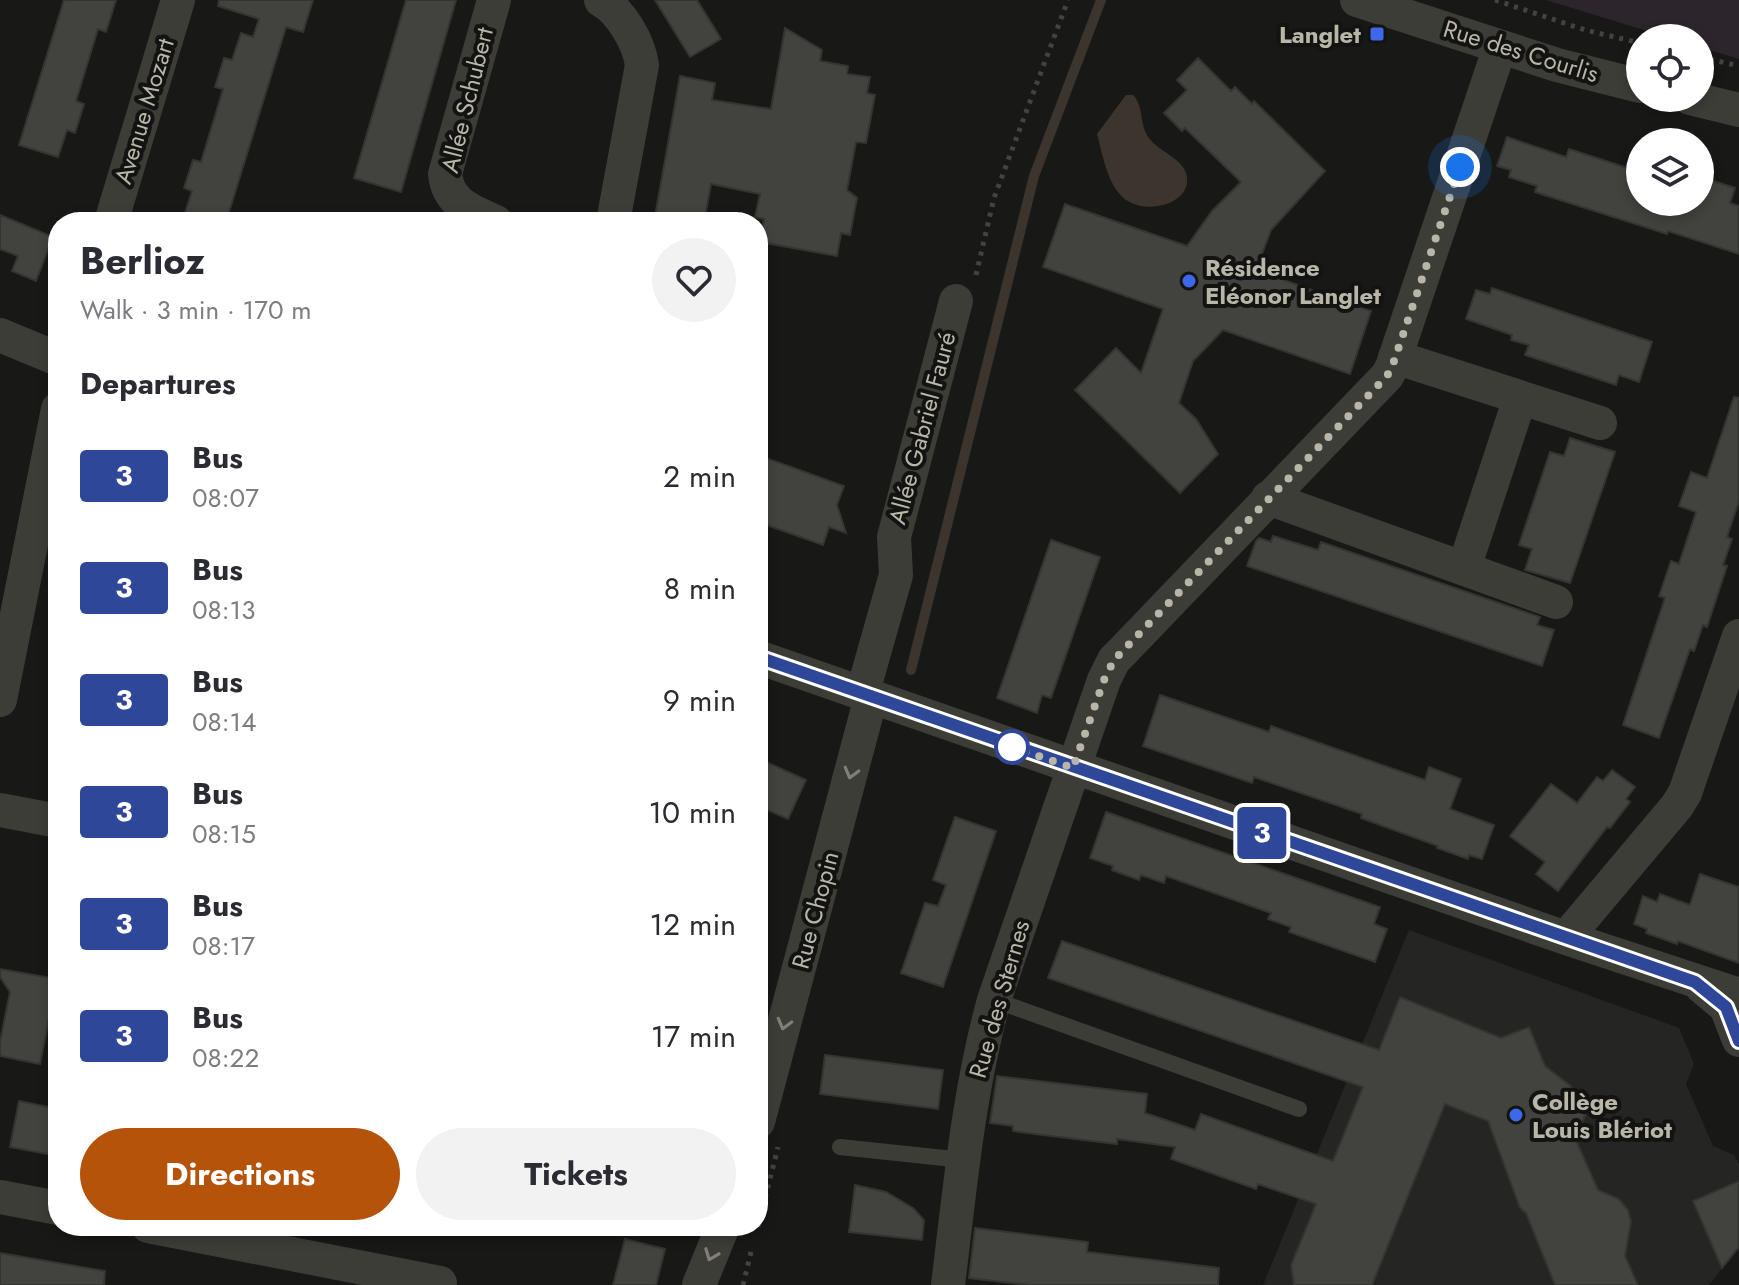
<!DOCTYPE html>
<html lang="en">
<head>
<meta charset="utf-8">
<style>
  body { margin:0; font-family:Jost,sans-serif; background:#f2f2f3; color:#2b2b33; height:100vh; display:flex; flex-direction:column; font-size:30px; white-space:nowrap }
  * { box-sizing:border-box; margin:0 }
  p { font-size:26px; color:#7c7c81 }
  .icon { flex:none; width:44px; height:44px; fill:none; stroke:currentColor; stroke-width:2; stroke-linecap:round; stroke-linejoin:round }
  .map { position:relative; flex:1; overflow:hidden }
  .panel { position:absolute; left:48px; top:212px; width:720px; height:1024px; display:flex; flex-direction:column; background:#fff; border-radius:32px; box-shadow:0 4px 12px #0003 }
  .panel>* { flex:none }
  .badge { padding:0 16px; border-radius:6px; font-size:28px; line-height:52px }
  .fabs { position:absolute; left:1626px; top:24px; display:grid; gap:16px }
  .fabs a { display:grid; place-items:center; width:88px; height:88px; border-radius:50%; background:#fff; box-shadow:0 4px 12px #0003; font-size:40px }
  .you { position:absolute; width:40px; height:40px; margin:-20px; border:6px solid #fff; border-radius:50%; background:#1a73e8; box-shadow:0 0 0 12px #1a73e833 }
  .map>.badge { position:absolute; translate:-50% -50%; box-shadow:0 0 0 4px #fff }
  h2 { padding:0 32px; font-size:30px; line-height:72px }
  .round { display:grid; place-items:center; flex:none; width:84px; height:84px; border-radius:42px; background:#f2f2f3 }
  .head { display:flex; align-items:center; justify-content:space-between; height:136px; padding:0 32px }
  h1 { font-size:38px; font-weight:700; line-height:60px }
  .primary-button { display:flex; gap:16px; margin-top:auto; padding:16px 32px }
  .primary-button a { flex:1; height:92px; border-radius:48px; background:#b45309; color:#fff; font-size:32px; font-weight:700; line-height:92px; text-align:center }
  .primary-button a+a { background:#f2f2f3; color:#2b2b33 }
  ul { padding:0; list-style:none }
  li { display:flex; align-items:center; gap:24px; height:112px; padding:0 32px }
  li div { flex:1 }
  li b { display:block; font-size:30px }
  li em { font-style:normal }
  li .badge { min-width:88px; font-weight:700; text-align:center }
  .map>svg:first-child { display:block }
  .built { fill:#252623 }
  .green { fill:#2d252c }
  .water { fill:#3c352d }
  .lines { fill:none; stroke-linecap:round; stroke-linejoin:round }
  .stream { stroke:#3c352d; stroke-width:10 }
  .building { fill:#42433e; stroke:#343531; stroke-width:2 }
  .path { stroke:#44433e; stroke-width:5; stroke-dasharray:4 6; stroke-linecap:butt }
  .lane { stroke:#3d3d38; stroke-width:16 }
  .street { stroke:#3d3d38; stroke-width:34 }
  .oneway { stroke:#817f76 }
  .line-casing { stroke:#fff; stroke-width:18 }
  .line { stroke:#2e4799; stroke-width:12 }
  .walk { stroke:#b8b5a9; stroke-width:8; stroke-dasharray:0 14.4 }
  .poi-dot { fill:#3e67ea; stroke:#131412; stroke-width:3 }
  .stop-dot { fill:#fff; stroke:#2e4799; stroke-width:4 }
  .labels { text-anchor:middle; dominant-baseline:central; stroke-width:8; stroke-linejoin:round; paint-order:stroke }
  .poi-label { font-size:24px; font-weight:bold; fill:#b8b5a9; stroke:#131412; text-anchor:start }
  .street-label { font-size:24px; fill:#b8b5a9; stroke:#131412 }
</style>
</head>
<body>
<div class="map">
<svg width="1739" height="1285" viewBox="0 0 1739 1285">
  <rect width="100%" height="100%" fill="#181917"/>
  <path class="built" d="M1409,930L1679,1028L1694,1064L1686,1084L1713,1146L1734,1155L1739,1164V1247L1709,1285H1263Z"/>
  <path class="green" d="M1546,0H1739V59L1700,47V38H1670Z"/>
  <path class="water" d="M1126,95H1133C1144,107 1139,120 1147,135C1155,150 1181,157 1186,173C1196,205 1138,220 1118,192C1106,177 1102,152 1097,134Z"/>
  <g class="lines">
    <path class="stream" d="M911,670L1034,176L1101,0"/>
  </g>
  <path class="building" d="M64,0H116L106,32L98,29L76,101L84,104L75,133L67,130L58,157L19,145Z
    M219,0H313L303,32L286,27L226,222H182L192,191L184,188L193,160L201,162L215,116L223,89L215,87L224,58L232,60L241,33L253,37L259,19L218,6Z
    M406,0H456L401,192L354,178Z
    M655,0H697L721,39L690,57Z
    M785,28L822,50L820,61L848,66L847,74L870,77L867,93L875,95L866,143L856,142L847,190L857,198L850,235L841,233L837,256L760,242L764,219L755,217L760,194L711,184L704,222H654L680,76L715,83L712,100L771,109Z
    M1198,58L1231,91L1235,87L1252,104L1254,101L1325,171L1271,230L1256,270L1371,311L1350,374L1223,330L1193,361L1179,403L1196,419L1218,454L1180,493L1075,390L1116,348L1141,373L1163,309L1043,267L1065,204L1187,246L1212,211L1241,182L1185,128L1182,131L1164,113L1187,90L1177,80Z
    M1507,137L1566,157L1569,149L1640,172V202H1700L1707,179L1735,188L1730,203L1739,206V254L1668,231L1667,234L1535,192L1537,186L1509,177L1511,170L1497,166Z
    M0,215L53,237L36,281L12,271L18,256L0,249Z
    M1492,288L1652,342L1639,382L1619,375L1616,385L1525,355L1529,345L1511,340L1512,335L1466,319L1476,290L1490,294Z
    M1734,397L1739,398V501L1727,537L1732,539L1723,565L1727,566L1707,627L1703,625L1694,651L1690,649L1659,738L1623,725L1665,598L1659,596L1671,561L1679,564L1696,512L1679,506L1691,472L1707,478Z
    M1570,438L1615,452L1570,583L1525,570L1532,549L1519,545L1550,452L1564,456Z
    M758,455L844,486L837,505L846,533L829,527L823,545L758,522Z
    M1273,536L1318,550L1321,542L1540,617L1537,625L1554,630L1542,666L1247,566L1256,541L1259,538L1271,542Z
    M1051,540L1100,557L1051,698L1042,695L1037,713L997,698Z
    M1160,695L1269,732L1271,726L1425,780L1429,767L1461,779L1450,809L1494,825L1482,859L1469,855L1468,859L1437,848L1438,846L1361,818L1362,814L1254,777L1252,783L1143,746Z
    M764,761L806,780L788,819L758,806V774Z
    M1612,770L1635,787L1626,799L1630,802L1610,828L1607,827L1558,891L1536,874L1545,862L1510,836L1551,784L1577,803L1597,777L1603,781Z
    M1106,812L1380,907L1374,924L1387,929L1375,962L1289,932L1291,927L1268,919L1271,913L1166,876L1164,883L1141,875L1139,880L1112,870L1113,866L1090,858Z
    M955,817L996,831L943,987L901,973L925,903L938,906L946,885L933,880Z
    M1700,874L1739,887V963L1678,941L1677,944L1646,933L1647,929L1634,924L1643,896L1657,902L1660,894L1690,905Z
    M1062,941L1379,1050L1400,997L1501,1038L1529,1027L1545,1066L1577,1091L1583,1101L1585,1116L1575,1138L1598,1190L1619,1199L1628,1210L1631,1221L1625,1256L1638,1285H1555L1526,1213L1520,1208L1488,1121L1445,1104L1372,1285H1294L1291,1265L1316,1204L1258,1184L1256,1189L1171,1159L1175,1147L1117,1139V1144L1027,1133L1013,1131V1126L990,1123L997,1076L1147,1094L1145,1113L1195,1130L1201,1114L1333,1161L1363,1087L1048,978Z
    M0,969L57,979L40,1064L0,1056V1042L10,992L0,977Z
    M825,1055L943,1070L938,1109L820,1094Z
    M19,1101L58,1109V1156L10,1147Z
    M1739,1181V1247L1722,1268L1693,1201Z
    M855,1185L886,1192L913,1208L924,1220L922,1240L849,1232Z
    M975,1228L1088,1242L1087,1252L1219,1268L1218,1285H1029L969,1278Z
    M625,1239L665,1249L656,1285H613Z
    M0,1253L105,1271L104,1285H0Z"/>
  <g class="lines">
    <path class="path" d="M1495,0L1585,30L1640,43
      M1700,57L1739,66
      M976,275L994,198L1068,0
      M758,1227L778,1147
      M743,1285L752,1248"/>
    <path class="lane" d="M994,1000L1299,1109
      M840,1147L963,1160"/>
    <path class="street" d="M494,0L445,174C448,204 472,211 496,222
      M601,0C621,11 639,43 642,65L613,222
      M1357,0L1557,65L1640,86
      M1690,98L1739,110
      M111,222L178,0
      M0,335L58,359
      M1395,357L1600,423
      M1268,498L1556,602
      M1464,568L1520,398
      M758,657L1566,938L1739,995
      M862,695L896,575L894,537L956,301
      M0,700L58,409
      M0,810L58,821
      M1566,938L1677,806L1685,793L1739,636
      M1702,987L1726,1007L1739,1040
      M758,1122L871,697
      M0,1197L58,1208
      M148,1226L440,1283
      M699,1285L723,1226
      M948,1285C960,1189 968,1094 994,1000L1104,680L1114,660L1123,651L1387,376L1392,367L1500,47"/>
  </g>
  <defs><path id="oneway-chevron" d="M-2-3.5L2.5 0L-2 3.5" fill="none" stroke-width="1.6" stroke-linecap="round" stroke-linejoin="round" transform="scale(2)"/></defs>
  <g class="oneway">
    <use href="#oneway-chevron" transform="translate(851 773) rotate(105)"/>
    <use href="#oneway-chevron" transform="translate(784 1024) rotate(105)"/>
    <use href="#oneway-chevron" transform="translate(711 1255) rotate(111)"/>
  </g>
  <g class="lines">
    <defs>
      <path id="line" d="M758,657L1695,982L1726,1007L1739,1041"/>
    </defs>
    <use href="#line" class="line-casing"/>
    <use href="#line" class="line"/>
    <path class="walk" d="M1012,747L1073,768L1104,680L1114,660L1387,376L1392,367L1460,167"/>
  </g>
  <g class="poi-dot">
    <rect x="1369" y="26" width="16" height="16" rx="4"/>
    <circle cx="1189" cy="281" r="8"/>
    <circle cx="1516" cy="1115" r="8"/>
  </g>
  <circle class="stop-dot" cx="1012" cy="747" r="16"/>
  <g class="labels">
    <g class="poi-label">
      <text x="1361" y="34" text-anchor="end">Langlet</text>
      <text x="1205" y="267">Résidence<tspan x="1205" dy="28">Eléonor Langlet</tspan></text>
      <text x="1532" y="1101">Collège<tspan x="1532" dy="28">Louis Blériot</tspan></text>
    </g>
    <g class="street-label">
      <text transform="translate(1521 51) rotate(17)">Rue des Courlis</text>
      <text transform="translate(467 100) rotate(-76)">Allée Schubert</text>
      <text transform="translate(144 111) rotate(-73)">Avenue Mozart</text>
      <text transform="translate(922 428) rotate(-75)">Allée Gabriel Fauré</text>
      <text transform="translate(815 910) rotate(-75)">Rue Chopin</text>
      <text transform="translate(999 999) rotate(-74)">Rue des Sternes</text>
    </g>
  </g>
</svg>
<div class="fabs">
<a><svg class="icon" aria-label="locate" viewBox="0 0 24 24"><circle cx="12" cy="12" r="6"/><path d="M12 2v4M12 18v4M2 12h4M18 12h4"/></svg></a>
<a><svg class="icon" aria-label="layers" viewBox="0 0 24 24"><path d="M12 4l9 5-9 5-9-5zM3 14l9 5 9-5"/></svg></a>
</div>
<div class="you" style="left:1460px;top:167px"></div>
<b class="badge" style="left:1262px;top:833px;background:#2e4799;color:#fff">3</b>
<section class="panel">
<div class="head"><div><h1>Berlioz</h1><p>Walk · 3 min · 170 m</p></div><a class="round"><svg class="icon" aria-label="heart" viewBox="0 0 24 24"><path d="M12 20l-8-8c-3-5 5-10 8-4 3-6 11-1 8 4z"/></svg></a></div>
<h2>Departures</h2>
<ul>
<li><span class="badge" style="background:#2e4799;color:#fff">3</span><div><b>Bus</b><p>08:07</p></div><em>2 min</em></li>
<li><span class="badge" style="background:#2e4799;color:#fff">3</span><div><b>Bus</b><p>08:13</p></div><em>8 min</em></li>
<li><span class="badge" style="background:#2e4799;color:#fff">3</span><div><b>Bus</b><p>08:14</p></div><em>9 min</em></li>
<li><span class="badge" style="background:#2e4799;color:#fff">3</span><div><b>Bus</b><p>08:15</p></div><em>10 min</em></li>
<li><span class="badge" style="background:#2e4799;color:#fff">3</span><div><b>Bus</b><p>08:17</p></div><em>12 min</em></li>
<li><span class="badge" style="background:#2e4799;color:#fff">3</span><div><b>Bus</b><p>08:22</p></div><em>17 min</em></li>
</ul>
<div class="primary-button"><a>Directions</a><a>Tickets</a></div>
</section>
</div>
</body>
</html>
